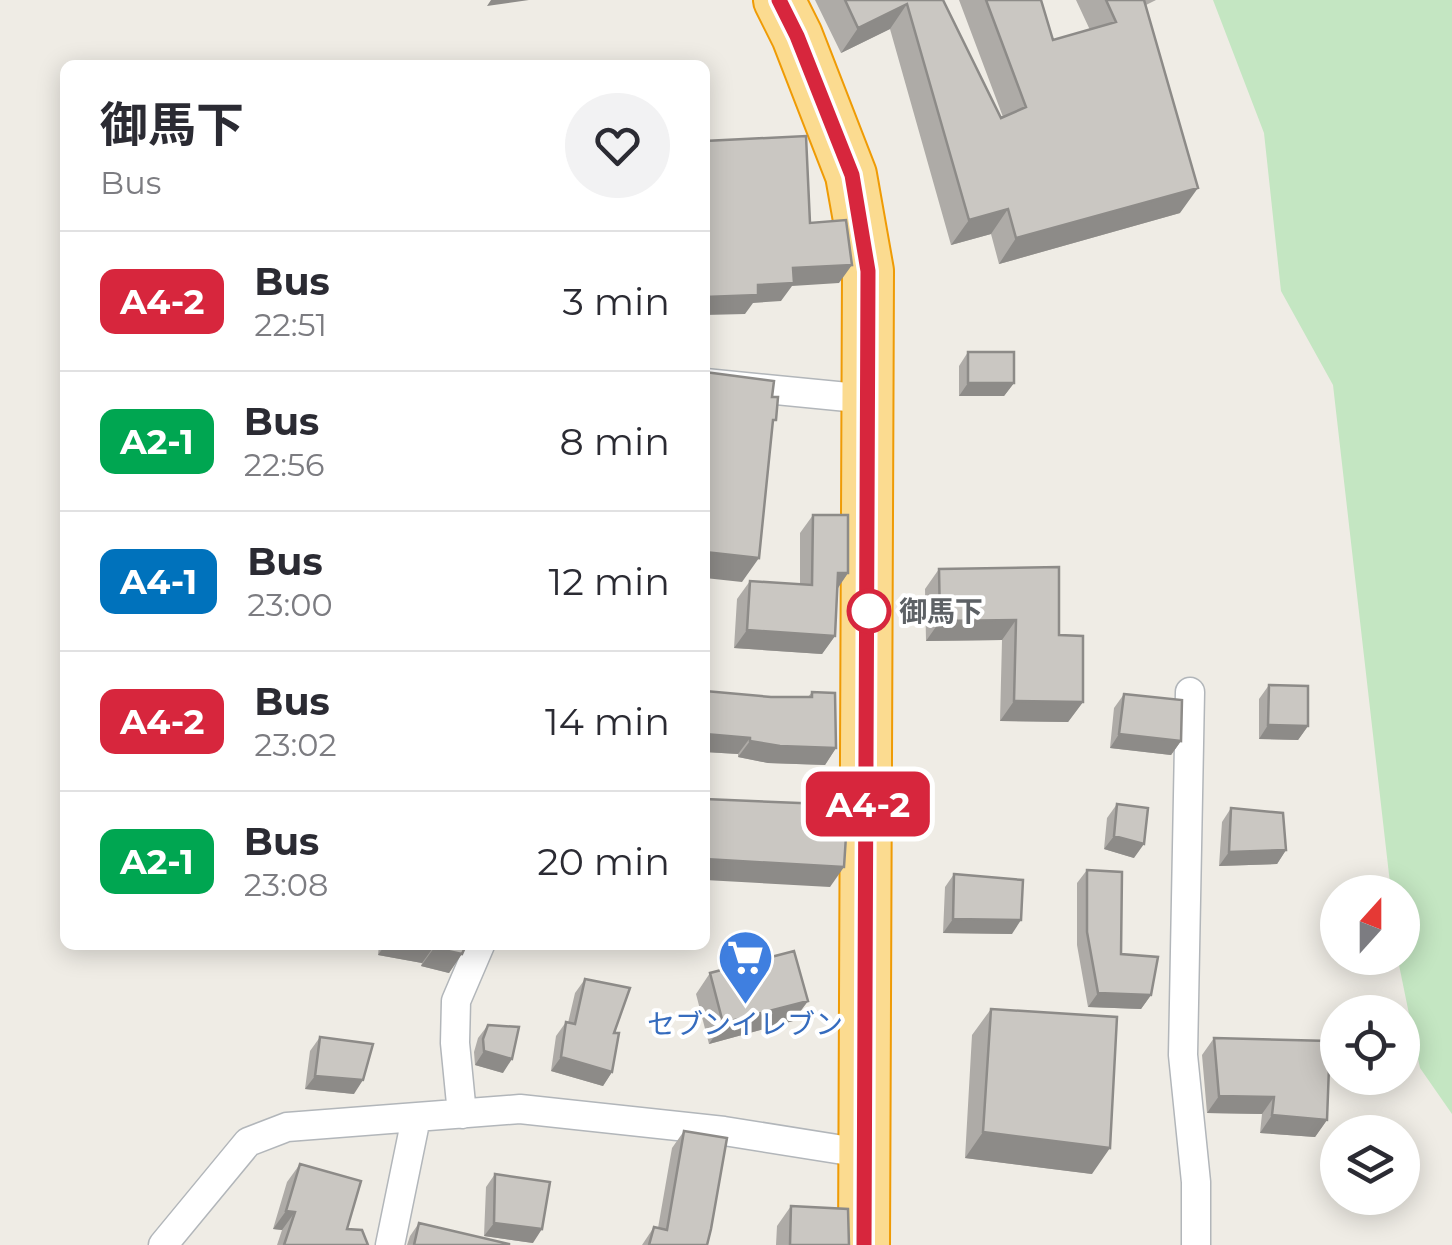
<!DOCTYPE html>
<html lang="en">
<head>
<meta charset="utf-8">
<style>
  body { margin:0; font-family:Montserrat,"Noto Sans JP",sans-serif; background:#f2f2f3; color:#2b2b33; height:100vh; display:flex; flex-direction:column; font-size:38px; white-space:nowrap }
  * { box-sizing:border-box; margin:0 }
  p { font-size:32px; color:#7c7c81 }
  .icon { flex:none; width:55px; height:55px; fill:none; stroke:currentColor; stroke-width:2; stroke-linecap:round; stroke-linejoin:round }
  .map { position:relative; flex:1; overflow:hidden }
  .sheet { position:absolute; left:60px; top:60px; width:650px; height:890px; display:flex; flex-direction:column; background:#fff; border-radius:15px; box-shadow:0 5px 25px #0003 }
  .sheet>* { flex:none }
  .badge { padding:0 20px; border-radius:15px; font-size:35px; line-height:65px }
  .needle { width:65px; rotate:21deg }
  .fabs { position:absolute; left:1320px; top:875px; display:grid; gap:20px }
  .fabs a { display:grid; place-items:center; width:100px; height:100px; border-radius:50%; background:#fff; box-shadow:0 5px 25px #0003; font-size:50px }
  .map>.badge { position:absolute; translate:-50% -50%; box-shadow:0 0 0 5px #fff }
  .round { display:grid; place-items:center; flex:none; width:105px; height:105px; border-radius:52px; background:#f2f2f3 }
  .headline { display:flex; align-items:center; justify-content:space-between; height:170px; padding:0 40px }
  h1 { font-size:48px; font-weight:700; line-height:75px }
  ul { padding:0; list-style:none }
  li { display:flex; align-items:center; gap:30px; height:140px; padding:0 40px; border-top:2px solid #e1e1e2 }
  li div { flex:1 }
  li b { display:block; font-size:38px }
  li em { font-style:normal }
  li .badge { min-width:110px; font-weight:700; text-align:center }
  .map>svg:first-child { display:block }
  .green { fill:#c4e6c2 }
  .lines { fill:none; stroke-linecap:round; stroke-linejoin:round }
  .street-casing { stroke:#b2b6ba; stroke-width:31 }
  .highway-casing { stroke:#ef9b05; stroke-width:54 }
  .street { stroke:#fff; stroke-width:28 }
  .highway { stroke:#fbdb90; stroke-width:50 }
  .wall { fill:#aeaba7 }
  .shaded-wall { fill:#8d8b88 }
  .building { fill:#cac7c2; stroke:#8d8b88; stroke-width:2.5 }
  .line-casing { stroke:#fff; stroke-width:22 }
  .line { stroke:#d7263d; stroke-width:15 }
  .stop-dot { fill:#fff; stroke:#d7263d; stroke-width:5 }
  .labels { text-anchor:middle; dominant-baseline:central; stroke-width:8; stroke-linejoin:round; paint-order:stroke }
  .stop-label { font-size:28px; font-weight:bold; fill:#5d6165; stroke:#fff; text-anchor:start }
  .shop-label { font-size:28px; fill:#366cbe; stroke:#fff }
</style>
</head>
<body>
<div class="map">
<svg width="1452" height="1245" viewBox="0 0 1452 1245">
  <rect width="100%" height="100%" fill="#efece5"/>
  <path class="green" d="M1213,0H1452V1114L1420,1068L1398,960L1402,958V892H1391L1333,385L1281,291L1264,133Z"/>
  <g class="lines">
    <defs>
      <path id="street" d="M705,383L868,399
        M1190,692L1183,1055L1196,1182V1245
        M462,1114L455,1043L456,1001L480,945
        M163,1245L248,1142L287,1127L520,1109L724,1131L862,1153
        M390,1245L416,1118"/>
      <path id="highway" d="M779,0L797,36L851,175L868,271L864,1245"/>
    </defs>
    <use href="#street" class="street-casing"/>
    <use href="#highway" class="highway-casing"/>
    <use href="#street" class="street"/>
    <use href="#highway" class="highway"/>
  </g>
  <path class="wall" d="M815,0H943L1001,118L1003,117L959,0H1041L1053,40L1090,30L1076,0H1156L1146,5L1180,213L999,264L991,234L951,245L890,29L841,53Z
    M968,352L1014,383L1004,396H959V366Z
    M813,515L848,573L837,588L835,636L822,654L734,648L737,599L750,581L800,584V533Z
    M939,569L1059,635L1083,702L1068,722L1000,721L1002,640L926,641L925,589Z
    M1269,685L1308,726L1298,740L1259,739V699Z
    M705,691L771,697H808L812,692L836,748L825,765L768,763L738,757V754L705,752Z
    M1124,694L1181,741L1171,755L1110,748L1114,708Z
    M1117,804L1134,858L1104,849L1107,818Z
    M1231,808L1286,850L1277,864L1219,866L1222,822Z
    M1087,870L1121,954L1151,995L1141,1009L1088,1007L1077,945V883Z
    M954,874L1012,934L943,933L945,887Z
    M379,945H466L449,973L421,966L422,963L378,955Z
    M710,973L808,1001L793,1021L709,1044L696,994Z
    M585,979L614,1033L612,1072L603,1086L551,1071L556,1036L566,1022L568,1023L575,993Z
    M991,1009L1092,1174L965,1158L972,1035Z
    M488,1025L503,1073L475,1065L474,1052L478,1038Z
    M320,1037L354,1094L305,1089L310,1051Z
    M1214,1038L1327,1120L1315,1137L1260,1133L1262,1114L1207,1113L1202,1055Z
    M684,1131L707,1245H642L654,1227L658,1228L672,1148Z
    M300,1164L347,1229L368,1245H277L282,1230L273,1229L287,1182Z
    M495,1174L533,1243L484,1236L486,1187Z
    M791,1206L849,1245H776L777,1226Z
    M419,1223L509,1245H407L410,1236Z"/>
  <path class="shaded-wall" d="M491,0H529L487,6Z
    M907,4L890,29L841,53L858,28Z
    M1198,188L1180,213L999,264L1016,238Z
    M1008,209L991,234L951,245L969,220Z
    M852,265L839,283L792,286L781,301L753,303L745,314L705,315V297L758,285L793,268Z
    M968,383H1014L1004,396H959Z
    M705,552L759,558L742,582L705,578Z
    M838,573H848L836,591Z
    M1016,620L1002,640L926,641L940,621Z
    M747,630L835,636L822,654L734,648Z
    M1014,701L1083,702L1068,722L1000,721Z
    M1268,725L1308,726L1298,740L1259,739Z
    M705,734L750,738L738,754L705,752Z
    M1119,734L1181,741L1171,755L1110,748Z
    M750,741L836,748L825,765L768,763L738,757Z
    M1114,836L1144,844L1134,858L1104,849Z
    M1286,850L1277,864L1219,866L1229,852Z
    M705,859L844,867L830,887L705,880Z
    M953,919L1021,920L1012,934L943,933Z
    M385,945H435L422,963L378,955Z
    M434,948L462,954L449,973L421,966Z
    M1098,993L1151,995L1141,1009L1088,1007Z
    M808,1001L793,1021L709,1044L723,1023Z
    M484,1051L512,1059L503,1073L475,1065Z
    M561,1057L612,1072L603,1086L551,1071Z
    M315,1076L363,1080L354,1094L305,1089Z
    M1219,1096L1274,1097L1262,1114L1207,1113Z
    M1272,1115L1327,1120L1315,1137L1260,1133Z
    M983,1132L1110,1148L1092,1174L965,1158Z
    M286,1211L295,1212L282,1230L273,1229Z
    M494,1223L542,1229L533,1243L484,1236Z"/>
  <path class="building" d="M845,0H943L1001,118L1026,107L986,0H1041L1053,40L1116,22L1106,0H1144L1198,188L1016,238L1008,209L969,220L907,4L858,28Z
    M806,136L810,223L846,220L852,265L793,268L794,283L758,285V295L705,297V141Z
    M968,352H1014V383H968Z
    M705,372L774,381L772,397H778L776,420H773L759,558L705,552Z
    M813,515H848V573H838L835,636L747,630L750,581L812,585Z
    M1059,567V635L1083,636V702L1014,701L1016,620L940,621L939,569Z
    M1269,685L1308,686V726L1268,725Z
    M705,691L771,697H812V692L835,693L836,748L780,746L750,741V738L705,734Z
    M1124,694L1182,700L1181,741L1119,734Z
    M705,799L848,805L844,867L705,859Z
    M1117,804L1148,808L1144,844L1114,836Z
    M1231,808L1283,813L1286,850L1229,852Z
    M1087,870L1122,872L1121,954L1158,957L1151,995L1098,993L1087,932Z
    M954,874L1023,880L1021,920L953,919Z
    M435,945H466L462,954L434,948Z
    M794,951L808,1001L723,1023L710,973Z
    M585,979L630,988L614,1033H619L612,1072L561,1057L566,1022L575,1024Z
    M991,1009L1117,1017L1110,1148L983,1132Z
    M488,1025L519,1027L512,1059L484,1051L483,1039Z
    M320,1037L373,1044L363,1080L315,1076Z
    M1214,1038L1330,1041L1327,1120L1272,1115L1274,1097L1219,1096Z
    M684,1131L727,1138L711,1229L707,1245H649L654,1227L667,1230Z
    M300,1164L361,1181L347,1229L362,1230L368,1245H284L295,1212L286,1211Z
    M495,1174L550,1182L542,1229L494,1223Z
    M791,1206L848,1209L849,1245H790Z
    M419,1223L509,1244V1245H414Z"/>
  <g class="lines">
    <defs>
      <path id="line" d="M779,0L797,36L852,175L868,271L864,1245"/>
    </defs>
    <use href="#line" class="line-casing"/>
    <use href="#line" class="line"/>
  </g>
  <defs>
    <symbol id="supermarket-pin" viewBox="-11 -11 22 30"><path d="M0 17L-7.5 6A9.5 9.5 0 1 1 7.5 6Z" fill="#3f7fe0" stroke="#fff"/><path d="M-6-5.5h2.5l.6 2H6L4.5 2H-2.5L-4.4-4H-6ZM-1.5 3.2a1.3 1.3 0 1 0 .1 0ZM3 3.2a1.3 1.3 0 1 0 .1 0Z" fill="#fff"/></symbol>
  </defs>
  <g fill-rule="evenodd">
    <use href="#supermarket-pin" x="714" y="926" width="63" height="86"/>
  </g>
  <circle class="stop-dot" cx="869" cy="611" r="20"/>
  <g class="labels">
    <g class="stop-label">
      <text x="899" y="611">御馬下</text>
    </g>
    <g class="shop-label">
      <text x="745" y="1024">セブンイレブン</text>
    </g>
  </g>
</svg>
<div class="fabs">
<a><svg class="needle" viewBox="-14 -14 28 28"><path d="M0-13l5 13h-10z" fill="#e53935"/><path d="M0 13l5-13h-10z" fill="#7c7c81"/></svg></a>
<a><svg class="icon" aria-label="locate" viewBox="0 0 24 24"><circle cx="12" cy="12" r="6"/><path d="M12 2v4M12 18v4M2 12h4M18 12h4"/></svg></a>
<a><svg class="icon" aria-label="layers" viewBox="0 0 24 24"><path d="M12 4l9 5-9 5-9-5zM3 14l9 5 9-5"/></svg></a>
</div>
<b class="badge" style="left:868px;top:804px;background:#d7263d;color:#fff">A4-2</b>
<section class="sheet">
<div class="headline"><div><h1>御馬下</h1><p>Bus</p></div><a class="round"><svg class="icon" aria-label="heart" viewBox="0 0 24 24"><path d="M12 20l-8-8c-3-5 5-10 8-4 3-6 11-1 8 4z"/></svg></a></div>
<ul>
<li><span class="badge" style="background:#d7263d;color:#fff">A4-2</span><div><b>Bus</b><p>22:51</p></div><em>3 min</em></li>
<li><span class="badge" style="background:#00a651;color:#fff">A2-1</span><div><b>Bus</b><p>22:56</p></div><em>8 min</em></li>
<li><span class="badge" style="background:#0072bc;color:#fff">A4-1</span><div><b>Bus</b><p>23:00</p></div><em>12 min</em></li>
<li><span class="badge" style="background:#d7263d;color:#fff">A4-2</span><div><b>Bus</b><p>23:02</p></div><em>14 min</em></li>
<li><span class="badge" style="background:#00a651;color:#fff">A2-1</span><div><b>Bus</b><p>23:08</p></div><em>20 min</em></li>
</ul>
</section>
</div>
</body>
</html>
